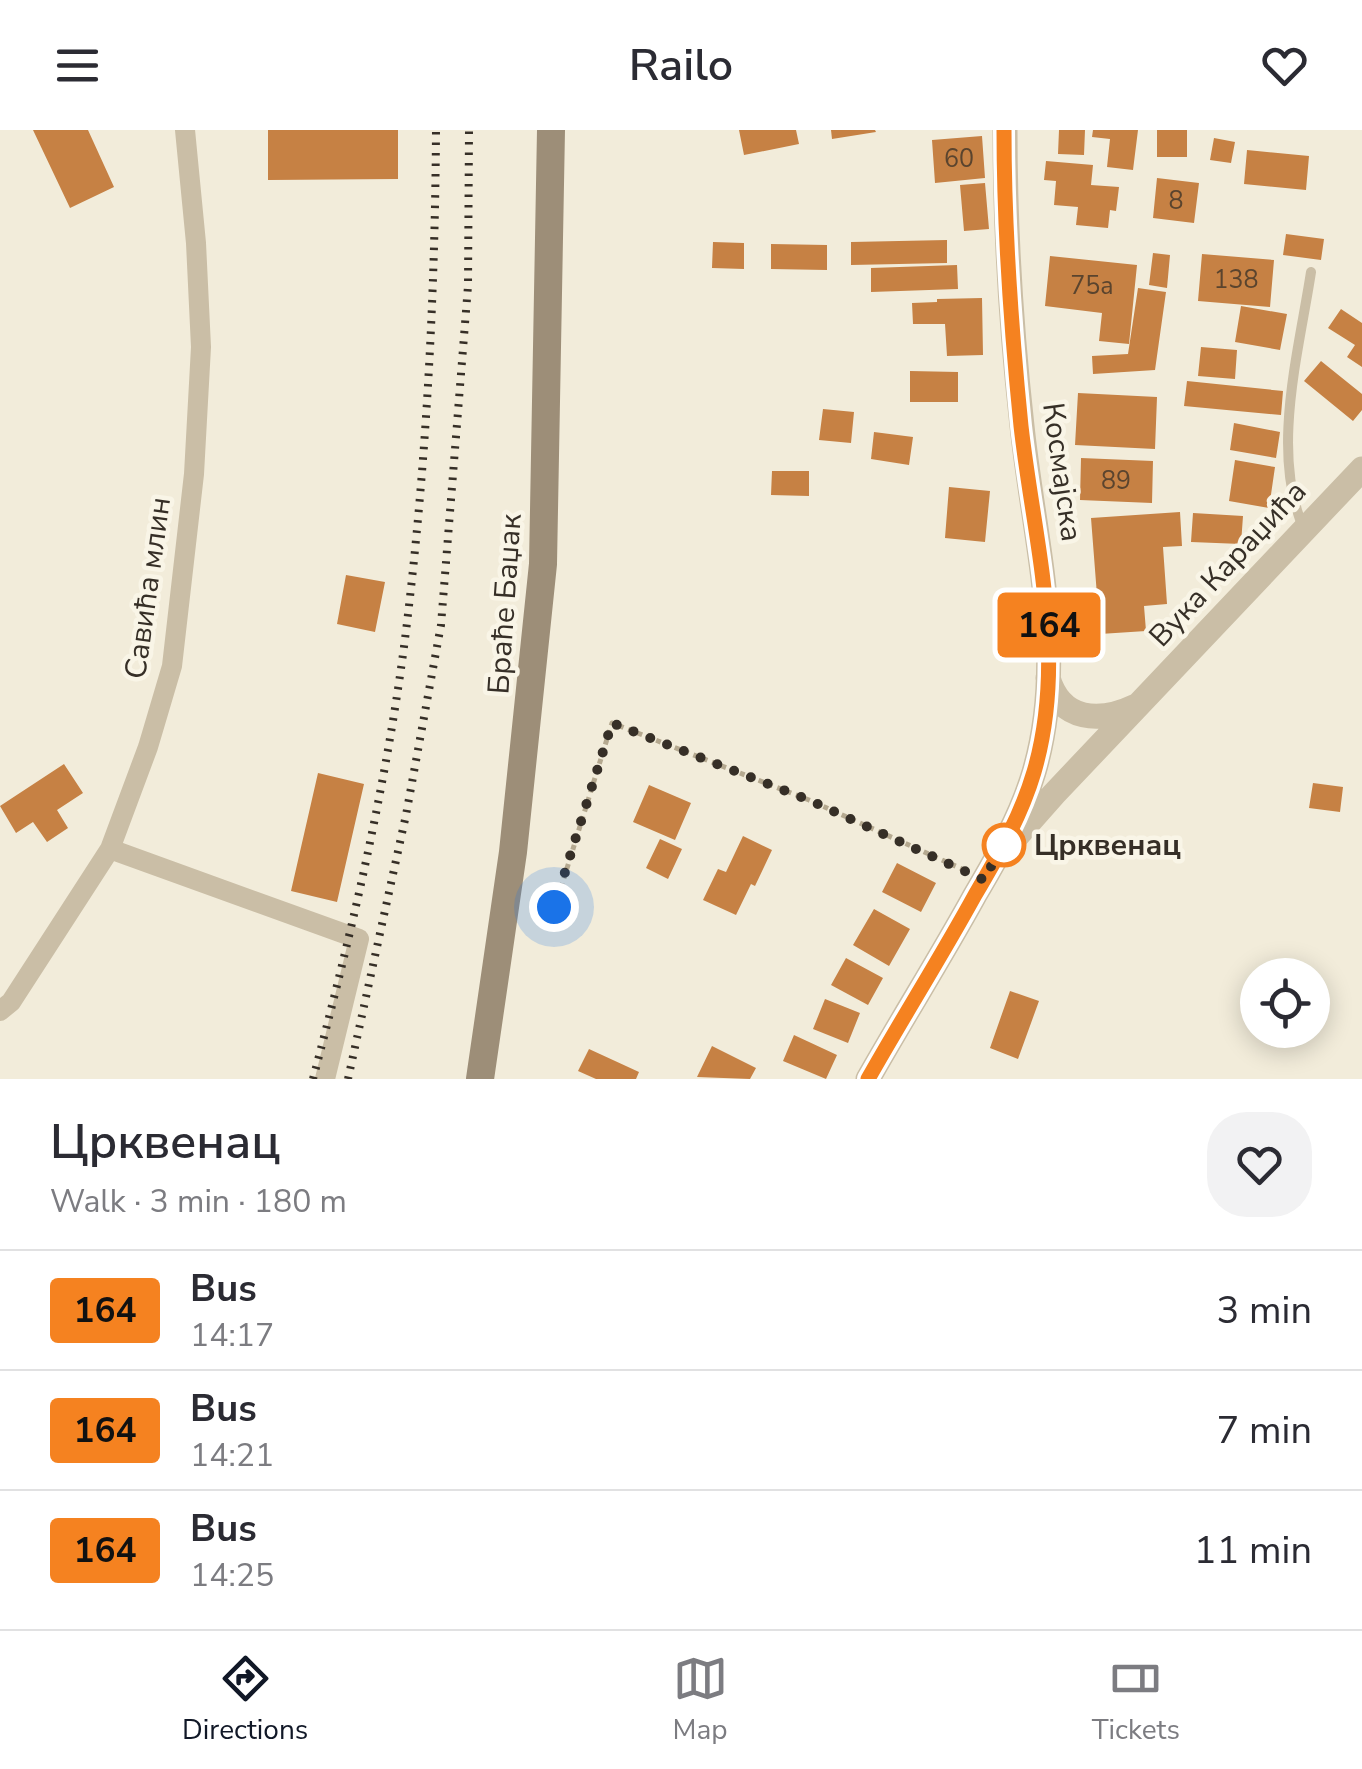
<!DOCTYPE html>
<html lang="en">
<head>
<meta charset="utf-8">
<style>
  body { margin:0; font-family:"Nunito Sans",sans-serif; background:#f2f2f3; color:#2b2b33; height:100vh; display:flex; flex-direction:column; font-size:38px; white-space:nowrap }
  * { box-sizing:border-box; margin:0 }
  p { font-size:32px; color:#7c7c81 }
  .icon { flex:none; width:55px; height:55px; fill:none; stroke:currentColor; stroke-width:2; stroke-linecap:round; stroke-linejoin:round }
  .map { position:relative; height:949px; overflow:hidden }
  .details { display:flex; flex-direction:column; background:#fff; flex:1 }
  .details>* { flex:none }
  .badge { padding:0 20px; border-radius:8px; font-size:35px; line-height:65px }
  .fabs { position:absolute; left:1240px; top:828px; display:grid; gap:20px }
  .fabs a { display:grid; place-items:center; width:90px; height:90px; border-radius:50%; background:#fff; box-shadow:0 5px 25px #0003; font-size:50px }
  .you { position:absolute; width:50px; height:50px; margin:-25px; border:8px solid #fff; border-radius:50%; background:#1a73e8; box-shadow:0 0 0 15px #1a73e833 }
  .map>.badge { position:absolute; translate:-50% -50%; box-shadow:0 0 0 5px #fff }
  .round { display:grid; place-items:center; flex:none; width:105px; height:105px; border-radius:40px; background:#f2f2f3 }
  .headline { display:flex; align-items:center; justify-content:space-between; height:170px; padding:0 50px }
  h1 { font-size:48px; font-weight:600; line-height:75px }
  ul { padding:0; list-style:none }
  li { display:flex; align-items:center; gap:30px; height:120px; padding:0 50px; border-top:2px solid #e1e1e2 }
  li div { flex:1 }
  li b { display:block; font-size:38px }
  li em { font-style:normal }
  li .badge { min-width:110px; font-weight:700; text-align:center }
  header { display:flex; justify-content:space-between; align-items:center; height:130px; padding:0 50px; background:#fff; font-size:45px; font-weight:600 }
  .tabs { display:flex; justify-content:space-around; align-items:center; height:140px; border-top:2px solid #e1e1e2; background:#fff; font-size:28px; color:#7c7c81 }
  .tabs a { display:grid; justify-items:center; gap:5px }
  .tabs .selected { color:#111827 }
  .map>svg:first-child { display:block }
  .building { fill:#c68144 }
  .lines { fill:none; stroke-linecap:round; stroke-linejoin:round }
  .path { stroke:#b5a990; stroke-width:5; stroke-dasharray:5 5; stroke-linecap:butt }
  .service { stroke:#cabea6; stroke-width:10 }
  .minor { stroke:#cabea6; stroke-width:20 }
  .tertiary { stroke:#cabea6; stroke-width:25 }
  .secondary { stroke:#9d8e78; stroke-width:28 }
  .rail { stroke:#362f27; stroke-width:8; stroke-dasharray:2.5 8; stroke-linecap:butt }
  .line-casing { stroke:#fff; stroke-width:22 }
  .line { stroke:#f58220; stroke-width:15 }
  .walk { stroke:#362f27; stroke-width:10; stroke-dasharray:0 18 }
  .stop-dot { fill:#fff; stroke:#f58220; stroke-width:5 }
  .labels { text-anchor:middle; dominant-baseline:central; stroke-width:9; stroke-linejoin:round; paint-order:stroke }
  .number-label { font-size:25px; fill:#5a442e }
  .street-label { font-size:30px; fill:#362f27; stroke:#f9f5e7 }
  .stop-label { font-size:30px; font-weight:bold; fill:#362f27; stroke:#f9f5e7; text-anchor:start }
</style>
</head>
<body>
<header><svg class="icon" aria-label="menu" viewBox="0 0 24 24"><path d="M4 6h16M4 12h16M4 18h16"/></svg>Railo<svg class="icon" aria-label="heart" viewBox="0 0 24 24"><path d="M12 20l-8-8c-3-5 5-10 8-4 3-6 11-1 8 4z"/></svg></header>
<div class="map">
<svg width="1362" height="949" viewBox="0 0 1362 949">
  <rect width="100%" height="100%" fill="#f2ecda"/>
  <path class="building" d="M33,0H88L114,57L70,78Z
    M268,0H398V49L268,50Z
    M739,0H796L799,14L744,25Z
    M831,0H875L876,2L832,9Z
    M1059,0H1085L1084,25L1058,24Z
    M1093,0H1138L1133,40L1107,37L1110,9L1092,7Z
    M1157,0H1187V27H1157Z
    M982,6L985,48L935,53L932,10Z
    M1214,8L1235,12L1231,33L1210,30Z
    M1247,20L1309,26L1306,60L1244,54Z
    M1046,31L1093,35L1091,55L1119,57L1116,81L1110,80L1108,98L1076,95L1078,77L1054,75L1056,51L1044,50Z
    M1157,48L1199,53L1194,93L1153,88Z
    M985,53L989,99L964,101L960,55Z
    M1286,104L1324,109L1321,130L1283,125Z
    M947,110V133L851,135V112Z
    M713,112L744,113V139L712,138Z
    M771,114L827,115V140L771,139Z
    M1153,123L1170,125L1167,158L1149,155Z
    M1202,124L1274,130L1270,177L1198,171Z
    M1050,126L1137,135L1129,214L1099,211L1102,183L1045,176Z
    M957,135L958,159L871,162V138Z
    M1138,158L1166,162L1155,240L1093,244L1092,226L1128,224Z
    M982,168L983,225L947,226L945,194H913L912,173L937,172V169Z
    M1241,176L1287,184L1280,220L1235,212Z
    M1341,179L1362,193V237L1347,227L1355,215L1328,198Z
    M1201,217L1237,220L1235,249L1198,246Z
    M1321,231L1362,264V280L1353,291L1304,251Z
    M910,241L958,242V272H910Z
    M1187,251L1283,261L1281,285L1184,276Z
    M1078,263L1157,267L1155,319L1075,315Z
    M823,279L854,282L851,313L819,310Z
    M1234,293L1280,302L1276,328L1230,320Z
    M874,302L913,307L909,335L871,329Z
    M1081,328L1153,331L1152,373L1080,370Z
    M1235,330L1275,337L1269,378L1229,371Z
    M772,341H809V366L771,365Z
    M949,357L990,361L985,412L945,408Z
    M1180,382L1182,416L1163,417L1167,474L1144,476L1146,501L1100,504L1091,388Z
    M1193,383L1243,386L1241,414L1191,412Z
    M346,445L385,452L375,502L337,494Z
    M64,634L83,663L57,680L68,698L47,712L33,692L16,703L0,676Z
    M318,643L364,654L337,772L291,761Z
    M1313,653L1343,657L1340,682L1309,678Z
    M649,655L691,673L675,710L633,692Z
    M743,706L772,720L755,756L751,754L736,785L703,770L718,739L726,742Z
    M660,709L682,719L668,749L646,738Z
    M897,733L936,753L921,782L882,762Z
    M874,779L910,799L889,836L853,815Z
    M846,828L883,848L868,875L831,855Z
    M1010,861L1039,871L1018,929L990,918Z
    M825,869L860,883L848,913L813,899Z
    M794,905L837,925L826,949L783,931Z
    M712,916L756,938L750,949L697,947Z
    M589,919L639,942L636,949H596L578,941Z"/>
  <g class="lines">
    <path class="path" d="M555,777L612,593L809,670L962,739"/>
    <path class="service" d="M1304,399C1270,324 1299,221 1311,142"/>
    <path class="minor" d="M110,719L359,809L325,949
      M0,881L11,872L110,719L148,617L172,536L194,344L201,217L196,113L185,0"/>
    <path class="tertiary" d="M1048,548C1061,592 1100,593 1136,576
      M1016,707L1054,664L1362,339
      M868,949C903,887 941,827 975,765C998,726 1021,686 1034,642C1068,526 1034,412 1022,296C1011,197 1005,99 1005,0"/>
    <path class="secondary" d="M480,949L513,722L543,434L551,0"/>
    <path class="rail" d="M313,949C351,805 386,657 405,509C426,341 435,169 436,0
      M348,949L406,685L441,495L468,156L469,0"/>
  </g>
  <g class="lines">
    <defs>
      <path id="line" d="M868,949C903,887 941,827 975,765C998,726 1021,686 1034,642C1068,526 1034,412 1021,296C1011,197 1004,99 1004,0"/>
    </defs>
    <use href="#line" class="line-casing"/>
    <use href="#line" class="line"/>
    <path class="walk" d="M554,777L612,593L809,670L984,750L1008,704L1004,715"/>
  </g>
  <circle class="stop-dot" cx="1004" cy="715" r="20"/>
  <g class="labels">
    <g class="number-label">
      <text x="959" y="29">60</text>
      <text x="1176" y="71">8</text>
      <text x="1236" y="150">138</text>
      <text x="1092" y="156">75a</text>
      <text x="1116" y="351">89</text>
    </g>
    <g class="street-label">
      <text transform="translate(1062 342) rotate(82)">Космајска</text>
      <text transform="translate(1228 434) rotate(-47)">Вука Караџића</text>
      <text transform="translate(148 458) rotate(-82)">Савића млин</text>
      <text transform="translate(505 474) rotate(-86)">Браће Баџак</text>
    </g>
    <g class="stop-label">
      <text x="1034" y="715">Црквенац</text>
    </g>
  </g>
</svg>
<div class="fabs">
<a><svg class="icon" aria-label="locate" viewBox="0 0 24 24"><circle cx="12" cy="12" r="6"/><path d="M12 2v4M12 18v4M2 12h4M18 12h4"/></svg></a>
</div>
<div class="you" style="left:554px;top:777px"></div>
<b class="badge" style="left:1049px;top:495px;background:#f58220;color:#111">164</b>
</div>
<section class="details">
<div class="headline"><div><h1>Црквенац</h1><p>Walk · 3 min · 180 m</p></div><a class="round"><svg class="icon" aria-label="heart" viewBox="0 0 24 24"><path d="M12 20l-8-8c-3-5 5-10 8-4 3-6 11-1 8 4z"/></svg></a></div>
<ul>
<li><span class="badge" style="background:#f58220;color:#111">164</span><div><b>Bus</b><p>14:17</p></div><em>3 min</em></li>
<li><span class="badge" style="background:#f58220;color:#111">164</span><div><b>Bus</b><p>14:21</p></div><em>7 min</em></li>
<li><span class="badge" style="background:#f58220;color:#111">164</span><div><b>Bus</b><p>14:25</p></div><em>11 min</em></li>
</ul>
</section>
<nav class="tabs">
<a class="selected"><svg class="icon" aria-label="directions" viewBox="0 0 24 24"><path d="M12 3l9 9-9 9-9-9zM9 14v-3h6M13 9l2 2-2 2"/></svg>Directions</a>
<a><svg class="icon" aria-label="map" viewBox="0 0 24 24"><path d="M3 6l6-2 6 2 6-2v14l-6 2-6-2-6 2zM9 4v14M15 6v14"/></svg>Map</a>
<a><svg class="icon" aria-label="tickets" viewBox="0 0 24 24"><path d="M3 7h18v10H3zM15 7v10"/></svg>Tickets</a>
</nav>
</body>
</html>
